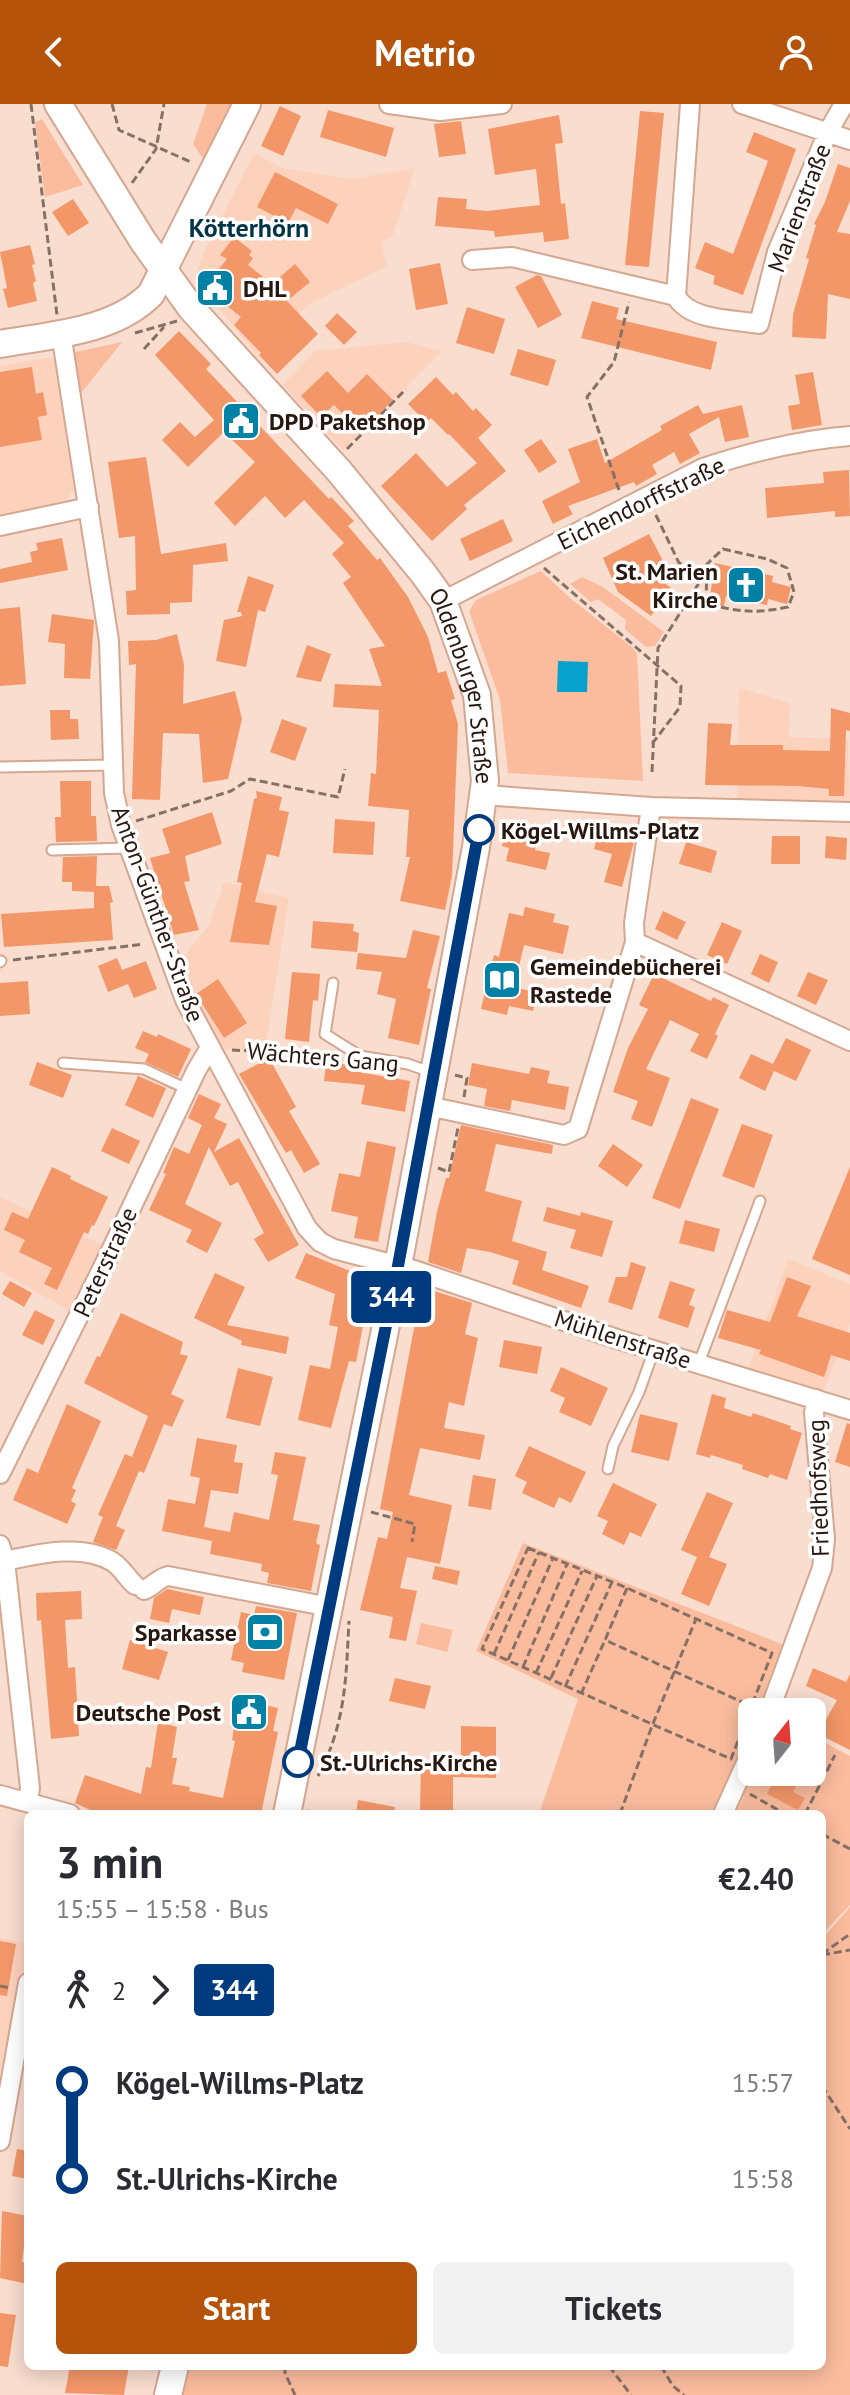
<!DOCTYPE html>
<html lang="en">
<head>
<meta charset="utf-8">
<style>
  body { margin:0; font-family:"PT Sans",sans-serif; background:#f2f2f3; color:#2b2b33; height:100vh; display:flex; flex-direction:column; font-size:30px; white-space:nowrap }
  * { box-sizing:border-box; margin:0 }
  p { font-size:26px; color:#7c7c81 }
  .icon { flex:none; width:44px; height:44px; fill:none; stroke:currentColor; stroke-width:2; stroke-linecap:round; stroke-linejoin:round }
  .map { position:relative; flex:1; overflow:hidden }
  .panel { position:absolute; left:24px; top:1706px; width:802px; height:560px; display:flex; flex-direction:column; background:#fff; border-radius:12px; box-shadow:0 4px 20px #0003 }
  .panel>* { flex:none }
  .badge { padding:0 16px; border-radius:6px; font-size:28px; line-height:52px }
  .needle { width:52px; rotate:17deg }
  .controls { position:absolute; left:738px; top:1594px; display:grid; gap:16px }
  .controls a { display:grid; place-items:center; width:88px; height:88px; border-radius:12px; background:#fff; box-shadow:0 4px 20px #0003; font-size:40px }
  .map>.badge { position:absolute; translate:-50% -50%; box-shadow:0 0 0 4px #fff }
  .legs { display:flex; align-items:center; gap:12px; height:88px; padding:0 32px; font-size:26px }
  .legs p { margin-inline-start:auto }
  .summary { display:flex; align-items:center; justify-content:space-between; height:136px; padding:0 32px }
  h1 { font-size:44px; font-weight:700; line-height:60px }
  .primary-button { display:flex; gap:16px; margin-top:auto; padding:16px 32px }
  .primary-button a { flex:1; height:92px; border-radius:12px; background:#b45309; color:#fff; font-size:32px; font-weight:700; line-height:92px; text-align:center }
  .primary-button a+a { background:#f2f2f3; color:#2b2b33 }
  ul { padding:0 32px; list-style:none }
  li { display:flex; align-items:center; gap:28px; height:96px; font-size:30px }
  li i { display:grid; place-items:center; width:12px; height:100%; margin:0 10px; background:currentColor }
  li i::after { content:''; width:20px; height:20px; margin:-10px; border:6px solid; border-radius:50%; background:#fff }
  li p { margin-inline-start:auto }
  li:first-child i { background:linear-gradient(#0000 50%,currentColor 0) }
  li:last-child i { background:linear-gradient(currentColor 50%,#0000 0) }
  header { display:flex; justify-content:space-between; align-items:center; height:104px; padding:0 32px; background:#b45309; color:#fff; font-size:36px; font-weight:700 }
  .map>svg:first-child { display:block }
  .built { fill:#fdd2bd }
  .green { fill:#fbbc9e }
  .water { fill:#07a1ce }
  .building { fill:#f39769 }
  .lines { fill:none; stroke-linecap:round; stroke-linejoin:round }
  .lane-casing { stroke:#d4a791; stroke-width:13 }
  .street-casing { stroke:#d4a791; stroke-width:22 }
  .secondary-casing { stroke:#d4a791; stroke-width:30 }
  .path { stroke:#867166; stroke-width:3; stroke-dasharray:8 4; stroke-linecap:butt }
  .lane { stroke:#fff; stroke-width:9 }
  .street { stroke:#fff; stroke-width:18 }
  .secondary { stroke:#fff; stroke-width:26 }
  .line-1-casing { stroke:#fff; stroke-width:18 }
  .line-1 { stroke:#003b80; stroke-width:12 }
  .stop-1-dot { fill:#fff; stroke:#003b80; stroke-width:4 }
  .labels { text-anchor:middle; dominant-baseline:central; stroke-width:7; stroke-linejoin:round; paint-order:stroke }
  .street-label { font-size:24px; fill:#27170f; stroke:#fff }
  .poi-label { font-size:24px; font-weight:bold; fill:#27170f; stroke:#fff; text-anchor:start }
  .stop-label { font-size:24px; font-weight:bold; fill:#27170f; stroke:#fff; text-anchor:start }
  .neighbourhood-label { font-size:26px; font-weight:bold; fill:#003446; stroke:#fff }
</style>
</head>
<body>
<header><svg class="icon" aria-label="back" viewBox="0 0 24 24"><path d="M15 5l-7 7 7 7"/></svg>Metrio<svg class="icon" aria-label="person" viewBox="0 0 24 24"><circle cx="12" cy="8" r="4"/><path d="M4 21q1-7 8-7t8 7"/></svg></header>
<div class="map">
<svg width="850" height="2291" viewBox="0 0 850 2291">
  <rect width="100%" height="100%" fill="#f9ddcf"/>
  <path class="built" d="M254,49L282,64L352,75L415,64L392,133L381,137L387,162L308,201L256,250L201,182L198,166L204,148Z
    M406,238L442,247L343,346L283,281L315,247Z
    M46,254L53,255L58,261L74,386L66,396L0,412V262Z
    M739,584L790,599L789,633L848,635L850,708L737,705Z
    M224,778L289,794L265,946L209,945L173,866L210,819Z
    M0,1093L112,1145L80,1213L0,1167Z
    M788,1155L850,1180V1219L820,1296L745,1274Z
    M0,1834L28,1840V1859L0,2005Z"/>
  <path class="green" d="M207,0H233L206,59L193,40Z
    M42,15L83,81L45,93L35,18Z
    M122,238L78,293L71,249Z
    M541,467L570,494L632,543L637,550L643,677L508,669L500,596L469,507L476,496Z
    M582,473L603,483L664,528L655,542L646,543L625,525L626,516L598,495L591,498L570,480Z
    M523,1439L792,1544L769,1608H752V1668H812V1632L850,1652V1801L822,1830V1710H735L744,1692L734,1683L721,1710H539L578,1595L476,1547Z
    M421,1519L453,1526L447,1548L416,1540Z
    M850,1803V2291H179L185,2262H822V1835Z"/>
  <path class="water" d="M558,557L588,558L587,588H557Z"/>
  <path class="building" d="M280,2L301,12L283,52L261,42Z
    M328,6L394,24L386,53L320,33Z
    M640,7L664,9L649,163L625,161Z
    M559,11L563,39L555,40L561,100L565,99L569,135L544,138L543,128L495,133L494,127L435,122L438,93L467,95L466,105L487,107L540,101L536,65L495,71L488,25Z
    M461,17L466,50L439,53L434,20Z
    M754,28L796,45L743,191L713,180L715,172L695,164L705,138L733,150L768,57L746,48Z
    M838,60L850,64V97L837,128L850,130V195L828,190L826,235L792,233L793,210L809,155L806,154L816,121L814,120L825,98Z
    M275,68L338,100L328,120L296,104L288,119L257,103Z
    M73,95L89,119L68,132L52,108Z
    M234,133L252,147L249,151L253,154L248,161L272,180L295,160L310,178L287,197L318,230L277,270L259,251L261,249L234,221L241,213L204,184L227,155L220,151Z
    M30,141L35,160L32,161L36,177L33,179L37,197L8,204L3,185L7,184L0,148Z
    M440,159L448,200L416,206L409,165Z
    M537,171L541,172L562,211L538,224L515,183Z
    M592,197L619,204L616,215L717,238L711,266L581,234Z
    M467,203L505,215L494,250L456,239Z
    M337,209L357,228L344,241L325,222Z
    M179,227L211,260L206,265L329,395L331,393L354,417L348,422L377,456L380,454L408,493L428,533L438,569L446,567L455,595L451,596L458,620L452,772L445,806L400,797L410,753H406L409,706L368,702L371,669L376,670L379,606L333,603L335,580L382,582L369,545L385,542L343,479L351,473L332,450L344,439L304,396L285,414L265,392L235,422L214,399L255,358L224,328L188,363L162,336L180,318L195,333L214,316L155,251Z
    M518,245L556,256L548,282L510,271Z
    M32,263L36,290L43,288L47,311L38,313L42,336L0,343V268Z
    M327,267L348,289L367,270L393,296L361,328L334,301L321,313L301,292Z
    M813,268L822,321L792,326L788,302L800,300L795,271Z
    M436,273L453,291L456,288L473,307L476,304L492,321L478,334L506,367L464,401L467,405L432,437L381,382L416,349L447,383L477,359L449,330L448,331L431,314L426,318L408,300Z
    M698,301L703,310L742,301L749,333L725,338L719,313L689,330L700,349L680,360L674,348L652,361L657,370L636,382L634,378L568,402L573,410L553,420L542,397L580,378L568,345L597,335L605,359L662,326L660,322Z
    M541,335L557,358L539,369L524,346Z
    M146,353L161,450L226,439L228,457L193,461L192,498L170,499V510L127,511L126,487L136,486L135,432L119,434L108,358Z
    M849,366L850,412L835,413V407L767,414L765,384L824,379L823,368Z
    M503,415L513,437L470,457L460,435Z
    M649,430L664,459L650,468L671,484L651,512L618,488L603,454Z
    M62,434L68,466L0,479V465L32,458L30,448L38,446L36,439Z
    M715,459L773,472L772,478L791,483L787,500L768,495L767,501L726,492L724,502L709,499Z
    M248,472L274,481L265,508L258,506L246,563L216,557L224,516L242,512L241,508H237Z
    M20,503L26,580L0,582V505Z
    M52,510L94,516L90,575L64,574L65,540L48,538Z
    M177,530L184,561L183,600L235,587L242,615L228,675L203,679L199,630L163,629L160,696L132,695L136,560L129,561L128,537L156,536Z
    M307,541L331,550L321,578L296,573Z
    M831,604L850,609V627L846,626L844,692H829V685L797,682L705,681L708,619L732,620L730,641H783V646L830,647Z
    M50,606H70V615H78L79,635L51,636Z
    M282,615L307,624L295,657L270,648Z
    M60,677H91V712H96L97,737L56,738L55,713H61Z
    M256,687L282,693L279,706L289,708L279,753L267,750L255,798L277,802L269,841L230,838L242,779L237,778L254,695L257,694Z
    M212,708L222,740L185,752L190,777L184,778L199,826L174,831L150,754L170,749L162,725Z
    M335,715L375,718L373,751L333,749Z
    M511,725L539,731L535,746L550,749L546,766L506,757L509,744L502,742L505,729L510,730Z
    M599,728L634,738L622,783L604,778L612,750L594,745Z
    M772,732H800V760H771Z
    M826,732L847,734L846,756L825,754Z
    M686,738L717,747L711,769L679,760Z
    M97,752L96,782H109L113,798L110,799L113,836L4,843L1,810L94,804V788L72,787V778H62L63,753Z
    M525,803L555,810L553,818L569,822L563,850L524,841L514,883L538,889L533,907L509,902L507,911L481,905L494,851L499,853L509,809L523,812Z
    M663,807L686,818L677,836L655,825Z
    M313,817L354,820L353,827L359,829L357,848L311,844Z
    M722,818L742,827L727,860L707,851Z
    M413,826L440,832L427,884L431,885L419,941L388,934L396,895L377,890L382,868L356,865L358,849L406,854Z
    M760,850L778,858L769,879L751,870Z
    M117,854L122,866L146,857L157,885L134,894L128,880L108,888L98,862Z
    M292,868L320,870L318,897L313,896L309,938L285,935Z
    M808,868L828,876L816,901L797,892Z
    M654,870L711,897L713,893L729,901L715,930L718,932L707,955L690,947L699,930L670,916L646,965L670,974L652,1023L631,1015L638,997L613,988L628,944L648,905L639,901Z
    M218,875L247,919L224,934L196,890Z
    M28,877L30,910L0,912V879Z
    M143,927L157,933L158,930L191,945L178,973L145,958L149,950L135,944Z
    M786,934L811,946L796,977L774,967L765,987L739,974L751,950L773,960Z
    M269,954L296,1003L289,1007L320,1060L304,1069L291,1046L286,1049L239,970Z
    M37,958L72,971L63,994L29,981Z
    M326,959L354,961L353,967L410,977L405,1008L361,1000L365,981L324,977Z
    M472,959L529,970L531,963L550,967L547,979L569,983L565,1006L512,996L510,1007L484,1002L487,985L468,981Z
    M138,972L166,984L153,1014L125,1001Z
    M199,990L221,1000L214,1014L227,1020L214,1048L239,1034L299,1141L268,1158L254,1135L264,1129L238,1078L230,1082L209,1043L185,1100L222,1119L207,1149L186,1138L192,1126L149,1106L166,1070L163,1069L174,1043L189,1050L202,1021L188,1014Z
    M691,994L719,1005L680,1105L652,1094Z
    M742,1020L773,1031L754,1084L722,1072Z
    M461,1021L553,1041L552,1050L496,1040L485,1087L522,1097L512,1137L547,1148L542,1166L589,1182L581,1204L512,1180L519,1157L490,1148L467,1144L461,1169L428,1158L437,1108L446,1074H449Z
    M112,1024L140,1037L129,1060L101,1047Z
    M367,1037L396,1043L378,1138L354,1134L358,1113L331,1107L339,1069L360,1073Z
    M613,1040L643,1061L627,1083L598,1062Z
    M52,1063L71,1072L70,1075L108,1093L94,1122L92,1121L88,1130L84,1128L57,1186L44,1180L52,1164L19,1148L25,1136L4,1126L12,1108L28,1115Z
    M850,1063V1171L812,1155Z
    M547,1103L580,1112L581,1108L613,1117L602,1153L570,1144L576,1126L543,1117Z
    M685,1116L720,1125L714,1148L679,1139Z
    M306,1149L372,1176L356,1258L349,1257L331,1324L298,1316L310,1261L330,1265L338,1223L329,1221L335,1190L295,1174Z
    M631,1158L646,1163L632,1206L608,1198L616,1173H627Z
    M215,1169L245,1183L227,1221L289,1233L286,1250L241,1241L242,1237L194,1214Z
    M787,1173L811,1182L797,1212L850,1229V1257L831,1251L824,1273L759,1250L761,1246L718,1234L727,1206L770,1218Z
    M10,1177L32,1189L24,1203L2,1190Z
    M670,1177L695,1185L689,1201L695,1203L688,1224L658,1214Z
    M415,1181L472,1199L465,1230L478,1234L464,1302L449,1298L444,1324L485,1331L480,1356L420,1344L409,1391L452,1401L440,1460L407,1453L400,1484L417,1487L406,1537L389,1534L393,1513L360,1506L378,1433L387,1435L393,1408L380,1405L418,1203L410,1201Z
    M35,1206L55,1216L43,1241L22,1231Z
    M121,1209L183,1238L180,1250L188,1252L171,1290L184,1296L172,1323L164,1320L144,1369L139,1367L116,1422L125,1426L116,1446L93,1438L103,1413L98,1411L125,1350L132,1353L148,1312L84,1279L97,1252L100,1253Z
    M504,1236L542,1243L537,1270L499,1263Z
    M561,1263L608,1284L591,1322L559,1308L565,1294L550,1287Z
    M238,1264L273,1273L260,1322L226,1314Z
    M712,1290L726,1294L724,1304L751,1313L753,1309L791,1322L790,1325L802,1329L787,1376L770,1370L768,1374L742,1365L743,1361L711,1351L710,1354L696,1350Z
    M67,1300L101,1317L72,1384L76,1386L71,1397L76,1400L67,1420L13,1396L27,1364L38,1369Z
    M640,1310L678,1319L669,1357L631,1348Z
    M847,1319L850,1320V1363L835,1358Z
    M197,1334L237,1341L234,1358L243,1359L238,1390L211,1386L204,1423L230,1428L234,1408L269,1416L278,1371L271,1370L275,1348L306,1353L293,1416L320,1421L316,1439L320,1441L311,1487L267,1479L269,1469L261,1467L262,1460L210,1450L212,1437L162,1427L168,1395L195,1400L200,1374L190,1372Z
    M529,1342L586,1368L571,1399L559,1393L554,1404L522,1389L527,1378L515,1372Z
    M473,1371L496,1375L491,1406L468,1402Z
    M613,1379L657,1400L641,1433L630,1428L624,1441L602,1430L608,1417L597,1412Z
    M707,1388L733,1399L709,1453L727,1460L709,1502L681,1490L697,1453L681,1446Z
    M435,1462L460,1467L457,1481L432,1475Z
    M167,1485L204,1493L200,1511L172,1505L169,1519L150,1515L154,1494Z
    M81,1487L82,1515L65,1516L68,1564L75,1563L79,1632L51,1635L41,1516L37,1517L36,1489Z
    M256,1502L297,1509L284,1576L242,1568L244,1559L231,1556L241,1508L254,1511Z
    M130,1536L168,1548L159,1576L122,1565Z
    M813,1564L846,1578L850,1570V1646L818,1630L837,1596L806,1582Z
    M395,1574L431,1582L425,1605L389,1597Z
    M236,1595L278,1604L273,1627L278,1628L261,1710H99L75,1699L85,1671L141,1690L146,1663L151,1664L158,1618L177,1623L172,1654H177L172,1680L190,1683L189,1687L223,1694L235,1637L232,1636L235,1618L232,1617Z
    M461,1622L496,1623V1674L453,1673V1710H420L421,1658L461,1659Z
    M778,1668H793L801,1672L793,1688L805,1694L798,1706L767,1690Z
    M358,1696L395,1703L394,1710H356Z
    M0,1837L16,1840L7,1892L0,1891Z
    M17,2045L28,2047V2075L12,2072Z
    M2,2107L28,2112L22,2158L28,2159V2180L0,2174Z
    M0,2209L16,2211L8,2263L0,2262Z
    M70,2262H129L124,2291L65,2289Z"/>
  <g class="lines">
    <defs>
      <path id="lane" d="M0,663L113,661
        M52,746L129,744
        M0,858L1,857
        M333,879L325,930L360,952L408,960L433,969
        M63,959L144,965L187,985
        M699,1259L760,1097
        M608,1365L613,1342L639,1288L654,1246"/>
      <path id="street" d="M389,0L440,7L502,0
        M690,0L676,192C689,217 733,215 759,220L777,148L828,28L844,0
        M742,0L850,36
        M472,156L512,153L676,192
        M61,229L109,537L114,689L121,721L185,896L307,1124L320,1138L334,1145L414,1166L617,1235L850,1306
        M0,422L89,403
        M443,497L703,364C751,348 799,336 850,332
        M484,691L651,703L850,708
        M651,703L634,819L635,838L850,937
        M428,1002L564,1031L578,1025L635,838
        M0,1370L107,1155L196,967L209,945
        M0,1441L5,1457L30,1684L28,1697
        M5,1457C38,1450 83,1439 113,1458C121,1463 128,1475 135,1481
        M144,1486C154,1482 158,1474 168,1472L330,1503
        M769,1608L822,1464L825,1435L814,1309L816,1295
        M0,1691L70,1710
        M723,1710L752,1646
        M0,2037L28,1879"/>
      <g id="secondary">
        <path id="s1" d="M58,0L143,137L191,204L339,367L423,469L443,497L477,591L485,677L476,743L398,1162L287,1710"/>
        <path d="M0,240C50,231 114,228 151,190L247,0"/>
        <path d="M168,2291L175,2262"/>
      </g>
    </defs>
    <use href="#lane" class="lane-casing"/>
    <use href="#street" class="street-casing"/>
    <use href="#secondary" class="secondary-casing"/>
    <path class="path" d="M31,0L57,211
      M112,0L119,26L193,59
      M132,79L156,45L164,0
      M135,229L177,217
      M144,245L164,223
      M347,345L406,285
      M619,386L587,293L614,258L629,198
      M723,445L767,455L787,464L794,488L788,503C756,510 737,508 706,499L707,460Z
      M544,464L681,582L680,603L652,640
      M652,668L658,544L706,468L679,459L654,407
      M136,717L231,687L250,675L338,693L345,665
      M13,856L144,840
      M232,946L333,951
      M455,971L467,974L464,993
      M438,1064L449,1068L458,1024
      M408,1213L423,1216L425,1209L413,1204
      M371,1408L415,1420L412,1438
      M528,1444L627,1484L772,1549L731,1655L482,1545Z
      M627,1484L605,1536L751,1602
      M494,1550L539,1448
      M508,1556L553,1454
      M523,1563L567,1460
      M536,1569L582,1467
      M551,1574L597,1472
      M565,1583L612,1478
      M581,1590L605,1536
      M318,1672C346,1619 346,1574 349,1517
      M750,1690L785,1710
      M307,1707L322,1710
      M620,1710L652,1622L696,1515
      M805,1710L835,1651
      M822,1730L850,1745
      M822,1850L850,1830
      M822,1851L850,1846
      M0,1882L11,1884
      M822,1982L850,2025
      M285,2262V2269L295,2291
      M609,2262L631,2291
      M661,2262L673,2282L684,2291"/>
    <use href="#lane" class="lane"/>
    <use href="#street" class="street"/>
    <use href="#secondary" class="secondary"/>
  </g>
  <g class="lines">
    <defs>
      <path id="line-1" d="M298,1658L398,1162L479,726"/>
    </defs>
    <use href="#line-1" class="line-1-casing"/>
    <use href="#line-1" class="line-1"/>
  </g>
  <defs>
    <symbol id="civic-square" viewBox="-11 -11 22 22"><rect x="-9" y="-9" width="18" height="18" rx="4" fill="#0281a6" stroke="#fff"/><path d="M-.6-6.5H3V-4.5H.6V-3L4-1V1h2V6H-6V1h2V-1L-.6-3ZM-1.2 2.5V6h2.4V2.5Z" fill="#fff"/></symbol>
    <symbol id="church-square" viewBox="-11 -11 22 22"><rect x="-9" y="-9" width="18" height="18" rx="4" fill="#0281a6" stroke="#fff"/><path d="M-1.2-6h2.4v3.5h3.3v2.4h-3.3V6h-2.4V-.1h-3.3v-2.4h3.3Z" fill="#fff"/></symbol>
    <symbol id="library-square" viewBox="-11 -11 22 22"><rect x="-9" y="-9" width="18" height="18" rx="4" fill="#0281a6" stroke="#fff"/><path d="M-6-4Q-3-5.5-.7-3.5V5Q-3 3-6 4ZM6-4Q3-5.5 .7-3.5V5Q3 3 6 4Z" fill="#fff"/></symbol>
    <symbol id="bank-square" viewBox="-11 -11 22 22"><rect x="-9" y="-9" width="18" height="18" rx="4" fill="#0281a6" stroke="#fff"/><path d="M-6-4H6V4H-6ZM0-2.3a2.3 2.3 0 1 0 0 4.6a2.3 2.3 0 1 0 0-4.6Z" fill="#fff"/></symbol>
  </defs>
  <g fill-rule="evenodd">
    <use href="#civic-square" x="193" y="162" width="44" height="44"/>
    <use href="#civic-square" x="219" y="295" width="44" height="44"/>
    <use href="#church-square" x="724" y="459" width="44" height="44"/>
    <use href="#library-square" x="480" y="854" width="44" height="44"/>
    <use href="#bank-square" x="243" y="1506" width="44" height="44"/>
    <use href="#civic-square" x="227" y="1586" width="44" height="44"/>
  </g>
  <g class="stop-1-dot">
    <circle cx="479" cy="726" r="14"/>
    <circle cx="298" cy="1658" r="14"/>
  </g>
  <g class="labels">
    <g class="street-label">
      <text transform="translate(799 104) rotate(-69)">Marienstraße</text>
      <text transform="translate(641 399) rotate(-26)">Eichendorffstraße</text>
      <text stroke="none"><textPath href="#s1" startOffset="718">Oldenburger Straße</textPath></text>
      <text transform="translate(158 810) rotate(70)">Anton-Günther-Straße</text>
      <text transform="translate(323 953) rotate(5)">Wächters Gang</text>
      <text transform="translate(105 1158) rotate(-65)">Peterstraße</text>
      <text transform="translate(623 1235) rotate(18)">Mühlenstraße</text>
      <text transform="translate(818 1384) rotate(-92)">Friedhofsweg</text>
    </g>
    <g class="poi-label">
      <text x="243" y="184">DHL</text>
      <text x="269" y="317">DPD Paketshop</text>
      <text x="718" y="467" text-anchor="end">St. Marien<tspan x="718" dy="28">Kirche</tspan></text>
      <text x="530" y="862">Gemeindebücherei<tspan x="530" dy="28">Rastede</tspan></text>
      <text x="237" y="1528" text-anchor="end">Sparkasse</text>
      <text x="221" y="1608" text-anchor="end">Deutsche Post</text>
    </g>
    <g class="stop-label">
      <text x="501" y="726">Kögel-Willms-Platz</text>
      <text x="320" y="1658">St.-Ulrichs-Kirche</text>
    </g>
    <g class="neighbourhood-label">
      <text x="249" y="123">Kötterhörn</text>
    </g>
  </g>
</svg>
<div class="controls">
<a><svg class="needle" viewBox="-14 -14 28 28"><path d="M0-13l5 13h-10z" fill="#e53935"/><path d="M0 13l5-13h-10z" fill="#7c7c81"/></svg></a>
</div>
<b class="badge" style="left:391px;top:1193px;background:#003b80;color:#fff">344</b>
<section class="panel">
<div class="summary"><div><h1>3 min</h1><p>15:55 – 15:58 · Bus</p></div><b>€2.40</b></div>
<div class="legs"><svg class="icon" aria-label="walk" viewBox="0 0 24 24"><circle cx="13" cy="4" r="2"/><path d="M13 8l-2 6 4 7M11 14l-3 7M7 12l3-4h3l4 4"/></svg>2<svg class="icon" aria-label="forward" viewBox="0 0 24 24"><path d="M9 5l7 7-7 7"/></svg><b class="badge" style="background:#003b80;color:#fff">344</b></div>
<ul>
<li><i style="color:#003b80"></i><b>Kögel-Willms-Platz</b><p>15:57</p></li>
<li><i style="color:#003b80"></i><b>St.-Ulrichs-Kirche</b><p>15:58</p></li>
</ul>
<div class="primary-button"><a>Start</a><a>Tickets</a></div>
</section>
</div>
</body>
</html>
